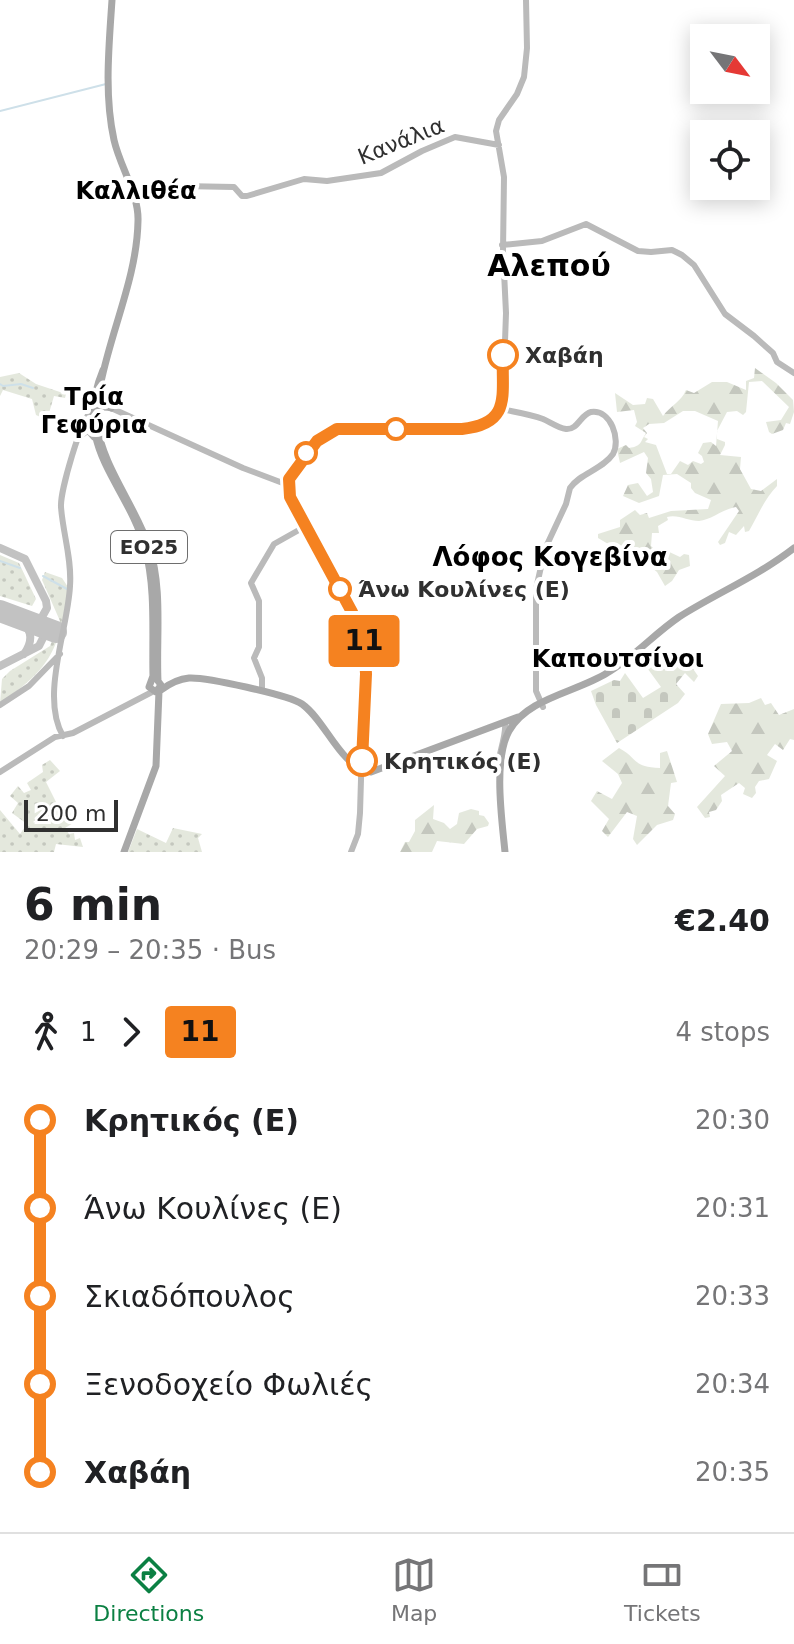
<!DOCTYPE html>
<html lang="en">
<head>
<meta charset="utf-8">
<style>
  body { margin:0; font-family:"DejaVu Sans",sans-serif; background:#f2f2f2; color:#202124; height:100vh; display:flex; flex-direction:column; font-size:30px; white-space:nowrap }
  * { box-sizing:border-box; margin:0 }
  p { font-size:26px; color:#757577 }
  .icon { flex:none; width:44px; height:44px; fill:none; stroke:currentColor; stroke-width:2; stroke-linecap:round; stroke-linejoin:round }
  .map { position:relative; height:852px; overflow:hidden }
  .side { display:flex; flex-direction:column; background:#fff; flex:1 }
  .side>* { flex:none }
  .badge { padding:0 16px; border-radius:6px; font-size:28px; line-height:52px }
  .needle { width:52px; rotate:122deg }
  .fabs { position:absolute; left:690px; top:24px; display:grid; gap:16px }
  .fabs a { display:grid; place-items:center; width:80px; height:80px; border-radius:0px; background:#fff; box-shadow:0 4px 20px #0003; font-size:40px }
  .scale { position:absolute; left:24px; bottom:20px; width:94px; box-sizing:border-box; padding-left:8px; border:4px solid #303030; border-top:0; font-size:22px; line-height:28px; white-space:nowrap; color:#303030; -webkit-text-stroke:6px #fff; paint-order:stroke }
  .map>.badge { position:absolute; translate:-50% -50%; box-shadow:0 0 0 4px #fff }
  .legs { display:flex; align-items:center; gap:12px; height:88px; padding:0 24px; font-size:26px }
  .legs p { margin-inline-start:auto }
  .overview { display:flex; align-items:center; justify-content:space-between; height:136px; padding:0 24px }
  h1 { font-size:44px; font-weight:700; line-height:60px }
  ul { padding:0 24px; list-style:none }
  li { display:flex; align-items:center; gap:28px; height:88px; font-size:30px }
  li i { display:grid; place-items:center; width:12px; height:100%; margin:0 10px; background:currentColor }
  li i::after { content:''; width:20px; height:20px; margin:-10px; border:6px solid; border-radius:50%; background:#fff }
  li p { margin-inline-start:auto }
  li:first-child i { background:linear-gradient(#0000 50%,currentColor 0) }
  li:last-child i { background:linear-gradient(currentColor 50%,#0000 0) }
  .tabs { display:flex; justify-content:space-around; align-items:center; height:112px; border-top:2px solid #e0e0e0; background:#fff; font-size:22px; color:#757577 }
  .tabs a { display:grid; justify-items:center; gap:4px }
  .tabs .current { color:#0b8043 }
  .map>svg:first-child { display:block }
  .grass { fill:url(#grass-dots) }
  .forest { fill:url(#forest-firs); fill-rule:evenodd }
  .cemetery { fill:url(#cemetery-stones) }
  .lines { fill:none; stroke-linecap:round; stroke-linejoin:round }
  .stream { stroke:#cee0e9; stroke-width:2 }
  .taxiway { stroke:#c2c2c2; stroke-width:8 }
  .runway { stroke:#c2c2c2; stroke-width:22 }
  .secondary { stroke:#bababa; stroke-width:6 }
  .primary { stroke:#a8a8a8; stroke-width:7 }
  .line-1-casing { stroke:#fff; stroke-width:18 }
  .line-1 { stroke:#f58220; stroke-width:12 }
  .stop-1-dot { fill:#fff; stroke:#f58220; stroke-width:4 }
  .labels { text-anchor:middle; dominant-baseline:central; stroke-width:8; stroke-linejoin:round; paint-order:stroke }
  .shield { fill:#fff; stroke:#6e6e6e; stroke-width:2 }
  .shield-label { font-size:20px; font-weight:bold; fill:#303030 }
  .street-label { font-size:22px; fill:#303030; stroke:#fff }
  .stop-label { font-size:22px; font-weight:bold; fill:#303030; stroke:#fff; text-anchor:start }
  .neighbourhood-label { font-size:24px; font-weight:bold; fill:#000; stroke:#fff }
  .quarter-label { font-size:26px; font-weight:bold; fill:#000; stroke:#fff }
  .district-label { font-size:30px; font-weight:bold; fill:#000; stroke:#fff }
</style>
</head>
<body>
<div class="map">
<svg width="794" height="852" viewBox="0 0 794 852">
  <defs>
    <pattern id="grass-dots" width="8" height="8" patternUnits="userSpaceOnUse" patternTransform="scale(2)"><rect width="8" height="8" fill="#e4e8dd"/><path d="M2 2h.1M6 6h.1" fill="none" stroke="#c4c7be" stroke-width="1.8" stroke-linecap="round"/></pattern>
    <pattern id="forest-firs" width="22" height="20" patternUnits="userSpaceOnUse" patternTransform="scale(2)"><rect width="22" height="20" fill="#e4e8dd"/><path d="M5 1l3.5 6h-7zM16 11l3.5 6h-7z" fill="#c4c7be"/></pattern>
    <pattern id="cemetery-stones" width="16" height="16" patternUnits="userSpaceOnUse" patternTransform="scale(2)"><rect width="16" height="16" fill="#e4e8dd"/><path d="M2 7V4a2 2 0 0 1 4 0v3zM10 15v-3a2 2 0 0 1 4 0v3z" fill="#c4c7be"/></pattern>
  </defs>
  <rect width="100%" height="100%" fill="#fff"/>
  <path class="grass" d="M19,373L36,384L66,394L65,398L54,396L47,420L36,415L32,399L3,390L0,396V377Z
    M0,555L19,563L36,599L32,606L0,596Z
    M45,572L62,578L68,587C60,648 52,668 0,703L2,679L10,671L50,646L60,621L42,580Z
    M50,760L60,771L46,782L60,810L67,806L75,822L65,828L69,834L74,833L75,840L80,838L83,847L56,844L54,852H0V810L20,834L27,824L12,813L18,803L10,796L18,786L24,793L31,790L27,783L43,772L42,765Z
    M173,828L202,834L198,838L202,852H128L137,829L166,843Z"/>
  <path class="forest" d="M755,368L776,383L793,400L794,412L790,424L786,423L783,430L772,434L769,432L766,422L781,420L789,407L762,381L749,382L746,412L743,415L737,411L727,412L717,431V439L725,442V445L720,455L741,457L740,469L751,489L761,491L777,479V486C763,501 759,514 749,531L745,532L744,526L736,535L729,532L725,543L720,545L718,542L739,511L736,507C723,509 711,520 699,521C688,521 678,514 667,517L668,520L658,526L659,533H652L651,546L659,554L663,549L680,557L684,554L689,555L690,566L679,570L672,581L665,586L657,572L647,564L638,567L620,556V551L598,538V534L620,527V520L635,510L640,515L647,513L649,518L671,511L708,509L711,500L695,493L691,488V483L677,474L663,475L659,496L639,503L623,496L628,485L638,483L647,496L653,492L651,479L646,473L648,458L644,452L620,463L617,449L626,445L629,448C642,446 640,442 646,433L635,426L637,422L634,410L617,412L615,393L633,405L645,404L647,398L653,399L663,416C670,406 681,402 686,390L694,393L712,382H727L746,390V381L754,378ZM683,411H695L718,421L716,446L711,442L703,443L698,453L702,456L704,462L701,464L693,461L688,465L680,461L671,474H667L656,445L645,442L648,439L644,437L647,433L643,428L649,424L664,423Z
    M761,698L765,705L771,703L779,715L794,709V740L790,739L783,750L775,744L767,755L777,761L769,779L759,781L755,787L756,793L752,798L743,794L745,788L739,783L721,795L722,801L716,810L709,812L710,817L705,818L697,807L725,776L714,766L732,751L727,742L712,744L708,734L721,704L749,703Z
    M619,748C639,759 632,767 660,768V753L667,751L677,782L671,783L668,806L675,814L673,820L657,825L637,845L633,839L637,816L627,812L608,837L602,831L609,819L591,801L597,791L612,799L622,783L618,774L602,761Z
    M434,805L433,819L444,823L450,829L457,824L459,813L471,809L479,811V815L484,816L489,823L488,826L477,829L464,844L437,841L432,852H400L405,842H409L415,831V820Z"/>
  <path class="cemetery" d="M673,649L685,665L689,663L698,676L694,682L685,673L676,684L685,694L678,703L617,743L596,705L591,691L614,680L620,681L625,673L643,698L661,687L645,665Z"/>
  <g class="lines">
    <path class="stream" d="M0,111L106,84
      M0,384L3,386L21,384L33,388
      M0,561L20,568
      M43,576L67,589"/>
    <path class="taxiway" d="M0,548L25,559L46,601L47,608L42,617L32,622L24,620
      M16,617C31,626 35,639 24,654
      M0,666L39,646L43,638"/>
    <path class="runway" d="M0,611L56,632"/>
    <path class="secondary" d="M134,197L149,199L181,186L234,187L242,196H247L304,179L327,181L381,173L422,151L455,137L499,145
      M502,245L542,241L586,224L638,251L651,252L672,250L682,255L694,265L725,314L754,336L773,353L777,362L794,373
      M501,409C515,412 530,414 543,419C550,422 558,428 566,429C578,430 581,414 591,412C611,409 621,440 613,454C602,470 580,473 570,488L566,504L545,549L536,589V691L543,707
      M262,690V678L254,658L259,647V601L251,583L274,544L306,526
      M0,705L29,686L60,654
      M63,736C40,697 68,629 70,586C72,559 63,534 61,507C60,492 81,417 93,409C98,406 105,408 111,408L243,468L288,485
      M0,772L55,737L73,733L152,692
      M497,773C497,756 507,737 505,722
      M351,852L358,834L360,813L365,645L358,623L292,500C286,484 290,474 301,460C309,449 318,436 332,431C370,415 495,457 503,399L506,313L503,251L504,177L496,131L499,120L517,94L524,77L527,48L526,0"/>
    <path class="primary" d="M103,370C71,447 126,481 145,548C156,588 152,635 153,676L149,687L156,692L161,685L158,681C156,638 163,588 149,547C136,507 102,466 97,424C95,409 98,396 101,382C112,328 137,276 138,221C139,194 120,167 114,140C104,95 109,46 112,0
      M98,397L102,403L111,408
      M81,435L88,430L94,437
      M161,690C169,684 178,679 189,678C206,677 289,695 302,704C327,722 339,766 371,772L518,717
      M124,852L156,766L159,691
      M505,852C502,820 493,760 509,731C527,698 577,692 607,673C633,658 654,634 679,617C717,593 758,576 794,548"/>
  </g>
  <g class="lines">
    <defs>
      <path id="line-1" d="M362,761L366,674L364,640L352,612L290,497L289,479L317,441L337,429H462C513,424 501,394 503,355"/>
    </defs>
    <use href="#line-1" class="line-1-casing"/>
    <use href="#line-1" class="line-1"/>
  </g>
  <g class="stop-1-dot">
    <circle cx="503" cy="355" r="14"/>
    <circle cx="396" cy="429" r="10"/>
    <circle cx="306" cy="453" r="10"/>
    <circle cx="340" cy="589" r="10"/>
    <circle cx="362" cy="761" r="14"/>
  </g>
  <g class="labels">
    <rect class="shield" x="111" y="531" width="76" height="32" rx="6"/>
    <g class="shield-label">
      <text x="149" y="547">ΕΟ25</text>
    </g>
    <g class="street-label">
      <text transform="translate(401 141) rotate(-22)">Κανάλια</text>
    </g>
    <g class="stop-label">
      <text x="525" y="355">Χαβάη</text>
      <text x="358" y="589">Άνω Κουλίνες (E)</text>
      <text x="384" y="761">Κρητικός (E)</text>
    </g>
    <g class="neighbourhood-label">
      <text x="136" y="191">Καλλιθέα</text>
      <text x="94" y="397">Τρία<tspan x="94" dy="28">Γεφύρια</tspan></text>
      <text x="618" y="659">Καπουτσίνοι</text>
    </g>
    <g class="quarter-label">
      <text x="550" y="557">Λόφος Κογεβίνα</text>
    </g>
    <g class="district-label">
      <text x="549" y="265">Αλεπού</text>
    </g>
  </g>
</svg>
<div class="fabs">
<a><svg class="needle" viewBox="-14 -14 28 28"><path d="M0-13l5 13h-10z" fill="#e53935"/><path d="M0 13l5-13h-10z" fill="#757577"/></svg></a>
<a><svg class="icon" aria-label="locate" viewBox="0 0 24 24"><circle cx="12" cy="12" r="6"/><path d="M12 2v4M12 18v4M2 12h4M18 12h4"/></svg></a>
</div>
<div class="scale">200 m</div>
<b class="badge" style="left:364px;top:641px;background:#f58220;color:#111">11</b>
</div>
<section class="side">
<div class="overview"><div><h1>6 min</h1><p>20:29 – 20:35 · Bus</p></div><b>€2.40</b></div>
<div class="legs"><svg class="icon" aria-label="walk" viewBox="0 0 24 24"><circle cx="13" cy="4" r="2"/><path d="M13 8l-2 6 4 7M11 14l-3 7M7 12l3-4h3l4 4"/></svg>1<svg class="icon" aria-label="forward" viewBox="0 0 24 24"><path d="M9 5l7 7-7 7"/></svg><b class="badge" style="background:#f58220;color:#111">11</b><p>4 stops</p></div>
<ul>
<li><i style="color:#f58220"></i><b>Κρητικός (E)</b><p>20:30</p></li>
<li><i style="color:#f58220"></i><span>Άνω Κουλίνες (E)</span><p>20:31</p></li>
<li><i style="color:#f58220"></i><span>Σκιαδόπουλος</span><p>20:33</p></li>
<li><i style="color:#f58220"></i><span>Ξενοδοχείο Φωλιές</span><p>20:34</p></li>
<li><i style="color:#f58220"></i><b>Χαβάη</b><p>20:35</p></li>
</ul>
</section>
<nav class="tabs">
<a class="current"><svg class="icon" aria-label="directions" viewBox="0 0 24 24"><path d="M12 3l9 9-9 9-9-9zM9 14v-3h6M13 9l2 2-2 2"/></svg>Directions</a>
<a><svg class="icon" aria-label="map" viewBox="0 0 24 24"><path d="M3 6l6-2 6 2 6-2v14l-6 2-6-2-6 2zM9 4v14M15 6v14"/></svg>Map</a>
<a><svg class="icon" aria-label="tickets" viewBox="0 0 24 24"><path d="M3 7h18v10H3zM15 7v10"/></svg>Tickets</a>
</nav>
</body>
</html>
